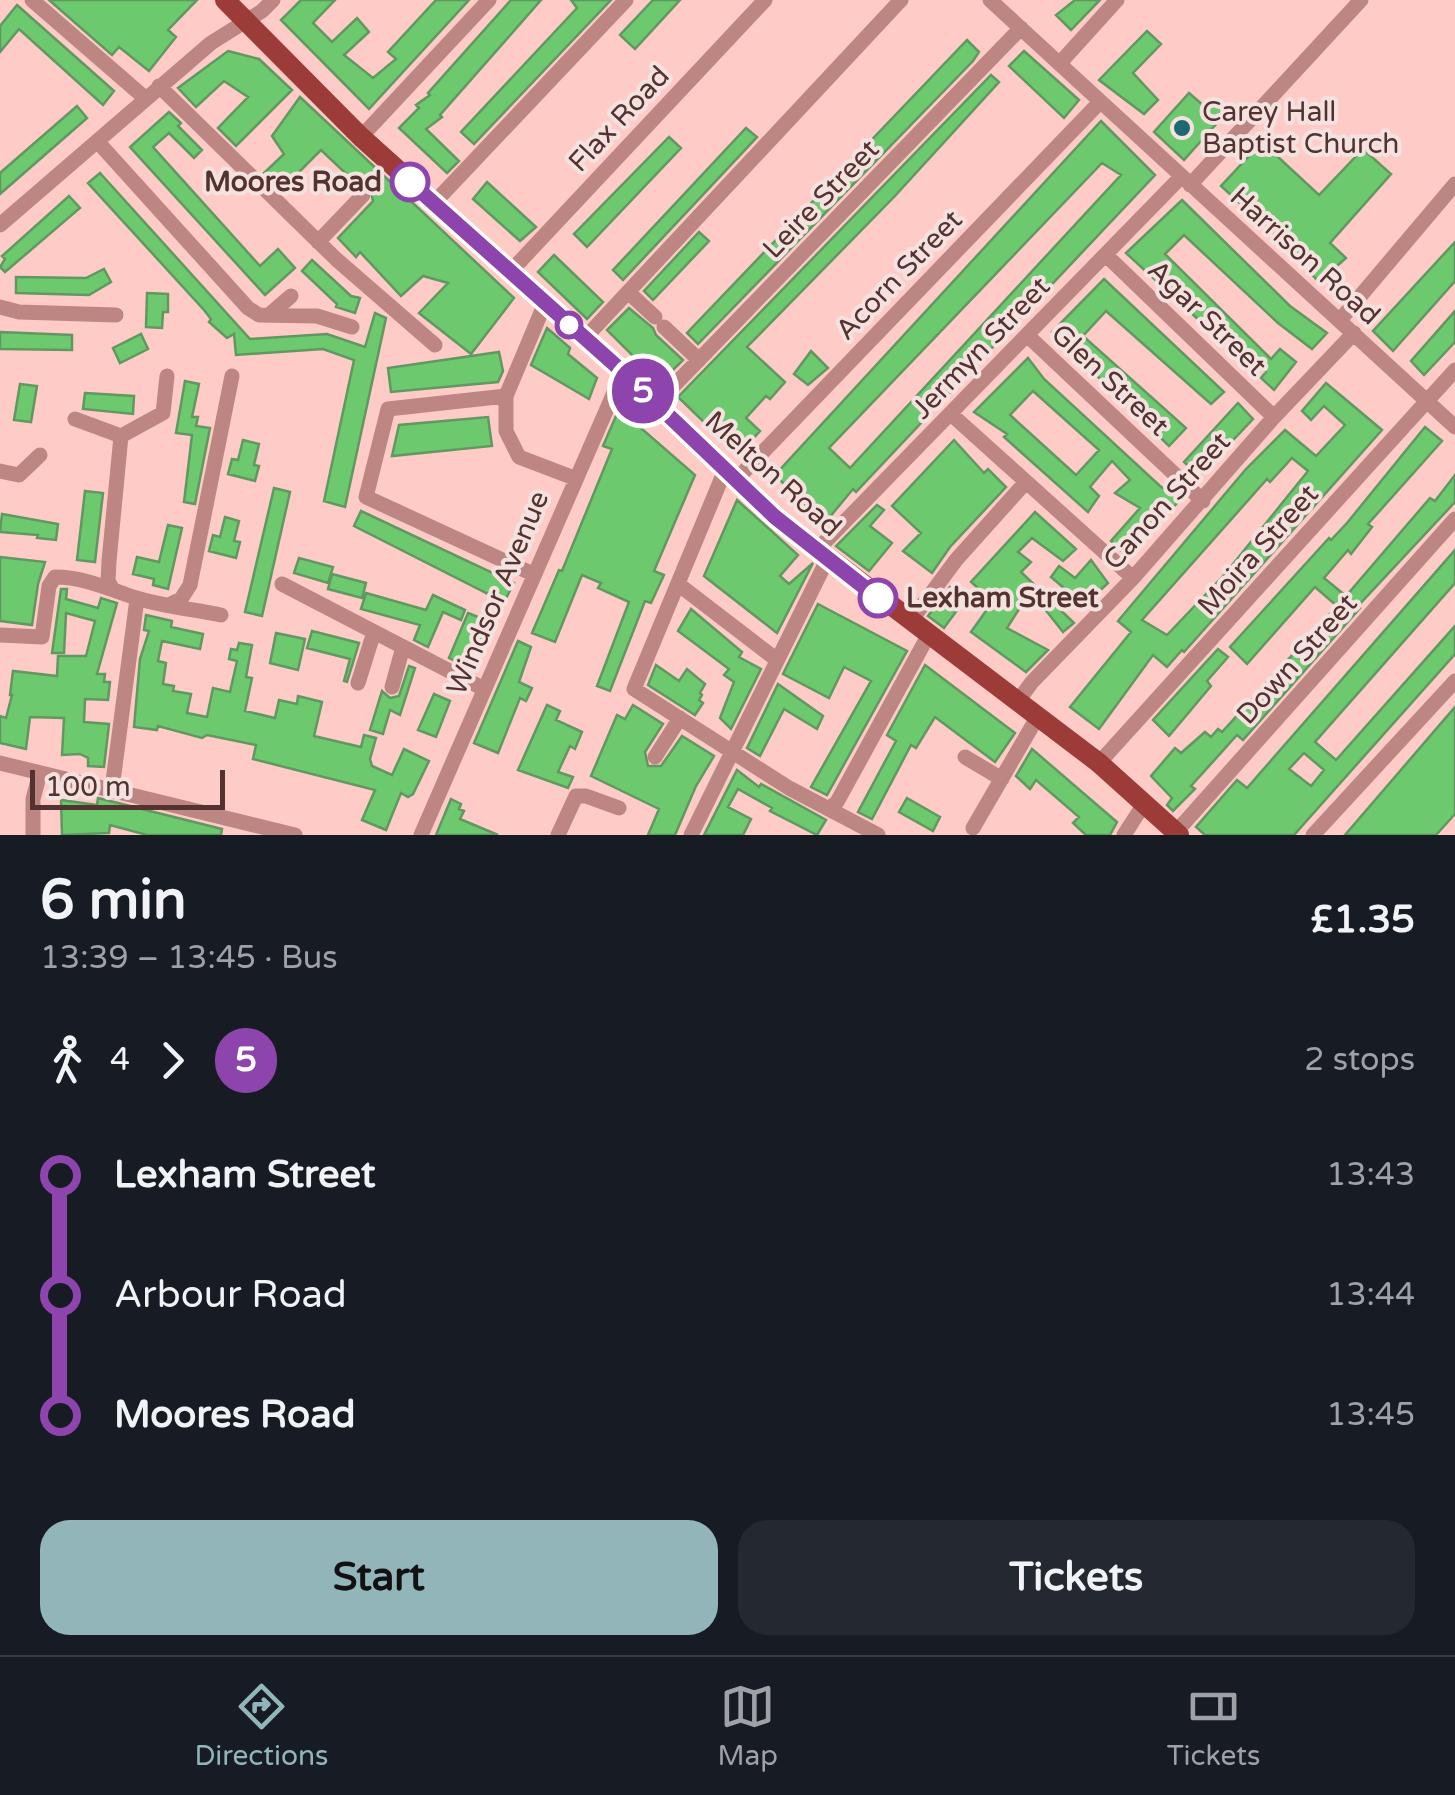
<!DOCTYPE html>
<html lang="en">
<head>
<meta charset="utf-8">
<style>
  body { margin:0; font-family:"Varela Round",sans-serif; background:#242831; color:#f1f3f6; height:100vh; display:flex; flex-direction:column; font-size:38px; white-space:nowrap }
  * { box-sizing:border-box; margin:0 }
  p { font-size:32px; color:#9ea1a6 }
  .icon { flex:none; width:55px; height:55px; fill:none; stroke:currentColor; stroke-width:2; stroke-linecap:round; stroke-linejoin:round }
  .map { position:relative; height:835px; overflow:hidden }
  .drawer { display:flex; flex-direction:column; background:#171b24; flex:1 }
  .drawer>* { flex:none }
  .badge { padding:0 20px; border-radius:32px; font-size:35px; line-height:65px }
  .scale { position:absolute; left:30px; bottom:25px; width:195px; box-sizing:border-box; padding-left:10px; border:5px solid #53322f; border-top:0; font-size:28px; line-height:35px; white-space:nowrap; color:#53322f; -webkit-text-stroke:8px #f4e2e0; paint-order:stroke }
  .map>.badge { position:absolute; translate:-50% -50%; box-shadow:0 0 0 5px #fff }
  .legs { display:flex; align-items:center; gap:15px; height:110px; padding:0 40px; font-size:32px }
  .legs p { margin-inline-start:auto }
  .overview { display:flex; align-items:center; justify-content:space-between; height:170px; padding:0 40px }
  h1 { font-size:55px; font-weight:800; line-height:75px }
  .primary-button { display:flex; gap:20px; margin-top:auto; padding:20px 40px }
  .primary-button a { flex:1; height:115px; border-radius:30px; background:#92b5ba; color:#111; font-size:40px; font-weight:800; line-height:115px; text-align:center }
  .primary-button a+a { background:#242831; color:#f1f3f6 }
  ul { padding:0 40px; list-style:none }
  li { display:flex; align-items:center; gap:35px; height:120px; font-size:38px }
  li i { display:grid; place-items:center; width:15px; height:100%; margin:0 12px; background:currentColor }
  li i::after { content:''; width:25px; height:25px; margin:-12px; border:8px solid; border-radius:50%; background:#171b24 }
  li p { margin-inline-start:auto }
  li:first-child i { background:linear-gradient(#0000 50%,currentColor 0) }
  li:last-child i { background:linear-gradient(currentColor 50%,#0000 0) }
  .dock { display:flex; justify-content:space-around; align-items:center; height:140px; border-top:2px solid #363941; background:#171b24; font-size:28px; color:#9ea1a6 }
  .dock a { display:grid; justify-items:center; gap:5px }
  .dock .active { color:#92b5ba }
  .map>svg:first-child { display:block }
  .building { fill:#6cc96e; stroke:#619861; stroke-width:2.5; fill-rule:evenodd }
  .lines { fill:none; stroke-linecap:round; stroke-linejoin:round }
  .minor { stroke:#be8682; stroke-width:15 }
  .major { stroke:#9d3b39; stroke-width:20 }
  .line-1-casing { stroke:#fff; stroke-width:22 }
  .line-1 { stroke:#8e44ad; stroke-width:15 }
  .poi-dot { fill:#1e6971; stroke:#f4e2e0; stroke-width:4 }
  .stop-1-dot { fill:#fff; stroke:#8e44ad; stroke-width:5 }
  .labels { text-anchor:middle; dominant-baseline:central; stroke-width:8; stroke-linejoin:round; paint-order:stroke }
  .poi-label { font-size:28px; fill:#53322f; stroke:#f4e2e0; text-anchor:start }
  .street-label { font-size:28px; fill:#53322f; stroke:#f4e2e0 }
  .stop-label { font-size:28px; font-weight:bold; fill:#53322f; stroke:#f4e2e0; text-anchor:end }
</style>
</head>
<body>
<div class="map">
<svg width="1455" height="835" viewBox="0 0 1455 835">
  <rect width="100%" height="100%" fill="#ffcbc6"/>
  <path class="building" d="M49,0H197L168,30L176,37L149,71L119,47L112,55Z
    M301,0H335L313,23L332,42L357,18L369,32L344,55L373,78L396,59L388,52L436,0H469L369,109L281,20Z
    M511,0H541L440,115L442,117L426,129L459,161L447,173L399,128L419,108L416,105L430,95L428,93Z
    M571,0H611L474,144L461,132L577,8Z
    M653,0H680L635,49L620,35Z
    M1075,0H1100L1071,30L1056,15Z
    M17,5L114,91L103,105L19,29L0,52V26Z
    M1147,31L1161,44L1133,73L1158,100L1144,114L1099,80Z
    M967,40L979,52L973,61L698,344L687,333Z
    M228,51L259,59L292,90L236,146L218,128L248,97L224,81L196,107L178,88Z
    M1024,51L1079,100L1064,118L1009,66Z
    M991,75L999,82L894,197L747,347L785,382L770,399L766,396L746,418L760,431L749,443L753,446L741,458L678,397Z
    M1189,93L1204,106L1211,99L1227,112L1184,160L1154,132Z
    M300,97L514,298L471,354L419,313L448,283L423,276L401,296L360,252L356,257L338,238L373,201L370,186L358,185L321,150L294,177L297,180L284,193L264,173L284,154L272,136Z
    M77,106L87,118L0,194V173Z
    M169,112L181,123L178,126L202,150L194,158L169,133L153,147L260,266L278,249L295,268L265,295L130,147Z
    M1101,121L1155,175L856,492L853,489L824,524L775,475ZM1102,163L1121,175L850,468L829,448Z
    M746,128L757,137L623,280L613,270Z
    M669,137L681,148L587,247L574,234Z
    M1262,142L1319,195L1363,149L1391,174L1330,243L1346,258L1319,282L1278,238L1221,186Z
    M100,173L250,339L327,334L365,347L375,313L386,318L345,507L324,501L354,360L323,349L236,355L234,334L227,338L209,322L211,319L204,310L88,183Z
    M487,182L536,227L520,241L473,199Z
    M69,196L80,208L5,272L0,267L5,259L2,256Z
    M1182,200L1290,306L1327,333L1312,349L1278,323L1184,235L1165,254L1271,359L1280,349L1296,362L1274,390L1261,378L1266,372L1257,363L1251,368L1126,253Z
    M699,232L709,241L653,300L644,291Z
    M1455,242V281L1393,351L1373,331Z
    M554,255L603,302L587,319L538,272Z
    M312,260L351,296L360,298L355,313L336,307L337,304L302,271Z
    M104,269L111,282L89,295L16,293V277L86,278Z
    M1104,279L1224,392L1211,404L1106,311L1083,336L1186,428L1169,446L1052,332Z
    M147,293L168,294V312H163L162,328L146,327Z
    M629,308L653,328L656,335L683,360L660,383L607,330Z
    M1455,311V342L1424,375L1411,361Z
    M547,328L570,348L568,354L597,378L589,399L531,365Z
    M0,332L72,335V350L0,349Z
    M141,334L148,349L120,363L113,348Z
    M811,351L828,368L808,385L794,374Z
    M499,352L503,371L498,382L391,392L388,368Z
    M1028,358L1044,379L1160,486L1180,500L1127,556L1111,541L1140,508L1115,493L1130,480L1112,461L1090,487L1099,496L1088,512L1004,437L1007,434L974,412ZM1033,391L1099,450L1076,475L1010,415Z
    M185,381L199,384L192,417H198L196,426L210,428L195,504L184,502L192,435L176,433Z
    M1326,383L1382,430L1184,652L1182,650L1167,667L1153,655L1099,729L1070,707L1131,632L1118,621L1246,469L1285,430L1316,456L1345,425L1324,406L1311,420L1302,411ZM1292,458L1308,471L1225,574L1167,635L1142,620L1267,479L1270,482Z
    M20,384L37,386L31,422L14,420Z
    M85,393L134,396L133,414L83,409Z
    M1238,403L1253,419L1199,476L1184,462Z
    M619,409L695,475L654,571L664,575L651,603L645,601L610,691L597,686L629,602L598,588L601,583L582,575L555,642L532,633L559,570L562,571L612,449L603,446Z
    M488,417L492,446L392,456L399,425Z
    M1425,427L1442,441L1368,524L1372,527L1351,554L1348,550L1324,578L1346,596L1430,498L1435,501L1455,475V502L1358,606L1360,608L1354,615L1243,740L1237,735L1191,786L1195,789L1173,811L1167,805L1172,798L1151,776L1175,748L1181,753L1205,732L1211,737L1218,729L1222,732L1337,606L1315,587L1247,664L1230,647L1329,538L1331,540L1347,523Z
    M243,440L259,444L254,465L259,466L255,481L228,474L232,459L238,460Z
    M954,440L984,473L988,469L1006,487L950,547L932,573L903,551L921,533L892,506Z
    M274,488L290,492L262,616L245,612Z
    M85,491L103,493L95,562L77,560Z
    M737,500L798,555L780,576L789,584L813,563L777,633L704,576Z
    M877,505L884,510L870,526L892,543L869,571L836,546Z
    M361,511L514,583L504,602L354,526Z
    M1035,512L1076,549L1063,561L1032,538L1018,552L1031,562L1021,572L1074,623L1063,632L1040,603L1028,595L1007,628L1048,650L1026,672L971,632L993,601L971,582Z
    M2,514L58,524L56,540L37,538L38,535L0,532Z
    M225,517L239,521L234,541L240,542L236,558L209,551L213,535L220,537Z
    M168,525L182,528L168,589L153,585L154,579L133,574L137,557L159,562Z
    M1455,550V583L1315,742L1336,760L1455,626V654L1294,835H1205L1196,827L1237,780L1247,788ZM1304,753L1324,770L1311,786L1289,769Z
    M0,557L45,562L38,584L32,625L0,621Z
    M299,558L333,567L328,583L294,573Z
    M1091,560L1108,583L1084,605L1051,577L1059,566L1075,578Z
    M332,574L366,583L362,598L328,589Z
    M950,587L966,598L944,628L928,616Z
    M61,589H67L66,599L98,608L101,598L117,603L97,674H105L104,682H110L108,700L85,699L84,722L109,724L104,767L88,766V758L80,754L62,755L64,718L30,717L26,749L0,743V716L6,718L12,695H10L13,671L57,676L58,656H86L95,621L66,613L64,653H52Z
    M366,593L426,610L433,595L465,610L461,620L443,612L428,647L414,640L420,625L361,609Z
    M818,604L907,651L827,795L811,787L871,681L844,667L829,698L783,674Z
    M691,609L742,652L739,657L761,669L731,729L720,718L734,682L724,675L729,669L678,631Z
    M468,613L493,623L473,670L449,658Z
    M146,615L172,621L171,627L203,634L200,649L162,641L158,661L166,663L163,684L174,686L173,691L191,694L187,713L207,717L213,688L230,692L237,661L229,659L231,649L237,650L239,643L252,645L246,677L252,678L245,711L275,718L279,700L297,704L298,696L322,702L314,736L361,747L364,735L376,738L370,759L372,766L392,775L404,749L429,761L413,794L408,797L401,793L386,830L362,820L375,790L253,759L256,745L207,735L202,738L158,726L157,730L134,727L140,659L149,631L144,630Z
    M312,631L359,643L347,682L344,681L350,659L307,648Z
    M276,633L305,639L298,670L270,663Z
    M518,641L531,647L519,682L532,688L526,701L520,698L498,753L474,743Z
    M1218,649L1228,657L1207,681L1211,686L1169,736L1153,720Z
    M656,665L679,681L687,669L705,684L700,693L702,695L699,700L703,703L695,715L648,685Z
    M925,665L1015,733L995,762L935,717L916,748L911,745L872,819L858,812L896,741L887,735Z
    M409,666L415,668L400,715L390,710L383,734L370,730L382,691L390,698L399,696Z
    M778,684L823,716L817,729L784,709L760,756L747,748Z
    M434,694L450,701L436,737L418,730Z
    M547,705L560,711L556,720L582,732L575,749L570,746L558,772L573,777L568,788L518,770Z
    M633,705L663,724L645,752L648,766H661L682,736L714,756L696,786L675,835H648L659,809L591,776L617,715L625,719Z
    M1455,707V814L1436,835H1345Z
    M1032,749L1117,822L1110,835H1086L1073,823L1079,817L1036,780L1030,789L1016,776Z
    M737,770L759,787L761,784L826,820L817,835L770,811L772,808L738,789L728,807L751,819L743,835H704Z
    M98,798L222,829L221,835H147L110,825L109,833L62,835L61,800L97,805Z
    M907,798L940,817L933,831L899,812Z
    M451,799L461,804L459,809L464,811L460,819L498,835H436Z"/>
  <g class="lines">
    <path class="minor" d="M32,0L145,98
      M990,0L1455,427
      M1060,63L1117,0
      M159,86L336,259L435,345
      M361,137L489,0
      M97,141L248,308L259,315L317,316L352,327
      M1190,185L1361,0
      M433,204L626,0
      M0,225L211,43L262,11L273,0
      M318,242L363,195
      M1106,255L1274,417
      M510,272L765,0
      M628,292L655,317
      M545,303L506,396V431L519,457L574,478
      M0,307L19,312L116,315
      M269,315L291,296
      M1340,320L1455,184
      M664,327L699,360
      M1028,336L1203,501
      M584,339L901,0
      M506,396L388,409L366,497L533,574
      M656,404L1021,28
      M952,415L1133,578
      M75,419L121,436L109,561L108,581L112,588
      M121,436L163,413L167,376
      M725,470L634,689L789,788L878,835
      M0,471L19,475L40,455
      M735,481L1099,103
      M816,551L1181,177
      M282,584L484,689
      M678,584L777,660
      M171,604L181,599L190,585L232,376
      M910,622L956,560L1025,483
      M0,635L42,637L49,586L55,577C83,577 107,588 133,597C161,606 192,609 221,615
      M358,683L374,632
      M392,687L403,647
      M1018,701L1032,682L1133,578L1274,417L1354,333
      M655,757L680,718
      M965,757L1002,779
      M0,763L295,835
      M1099,763L1455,370
      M112,789L137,599
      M830,808L837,802L928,636
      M973,828L1038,716
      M1176,832L1455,519
      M33,835V799L40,773
      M421,835L623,372
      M558,835L576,796H586L619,808
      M691,835L827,560
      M1124,835L1144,804
      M1313,835L1455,681"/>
    <path class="major" d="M225,0L361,137L623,372L775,517L1099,763L1179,835"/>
  </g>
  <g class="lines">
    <defs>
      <path id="line-1" d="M410,182L623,372L775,517L878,598"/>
    </defs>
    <use href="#line-1" class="line-1-casing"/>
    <use href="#line-1" class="line-1"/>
  </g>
  <circle class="poi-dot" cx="1182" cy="128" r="10"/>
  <g class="stop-1-dot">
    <circle cx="410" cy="182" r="18"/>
    <circle cx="569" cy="325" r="12"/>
    <circle cx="878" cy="598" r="18"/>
  </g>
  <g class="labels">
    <g class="poi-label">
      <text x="1202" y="112">Carey Hall<tspan x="1202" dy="32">Baptist Church</tspan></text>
    </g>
    <g class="street-label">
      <text transform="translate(619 119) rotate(-47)">Flax Road</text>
      <text transform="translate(821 199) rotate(-46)">Leire Street</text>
      <text transform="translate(1305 256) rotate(42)">Harrison Road</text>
      <text transform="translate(899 275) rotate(-46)">Acorn Street</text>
      <text transform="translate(1207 318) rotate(44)">Agar Street</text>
      <text transform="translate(981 348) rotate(-46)">Jermyn Street</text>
      <text transform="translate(1110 380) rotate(43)">Glen Street</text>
      <text transform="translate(773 474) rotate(42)">Melton Road</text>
      <text transform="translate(1167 501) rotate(-48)">Canon Street</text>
      <text transform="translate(1258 550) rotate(-48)">Moira Street</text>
      <text transform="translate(498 593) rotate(-67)">Windsor Avenue</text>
      <text transform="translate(1297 659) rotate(-48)">Down Street</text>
    </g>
    <g class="stop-label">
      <text x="382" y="182">Moores Road</text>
      <text x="906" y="598" text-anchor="start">Lexham Street</text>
    </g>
  </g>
</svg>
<div class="scale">100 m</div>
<b class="badge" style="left:643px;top:391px;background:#8e44ad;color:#fff">5</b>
</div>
<section class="drawer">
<div class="overview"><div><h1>6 min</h1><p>13:39 – 13:45 · Bus</p></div><b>£1.35</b></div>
<div class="legs"><svg class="icon" aria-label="walk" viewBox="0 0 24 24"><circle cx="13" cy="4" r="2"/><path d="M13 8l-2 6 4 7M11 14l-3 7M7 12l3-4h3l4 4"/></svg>4<svg class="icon" aria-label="forward" viewBox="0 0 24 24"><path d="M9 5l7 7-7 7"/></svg><b class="badge" style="background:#8e44ad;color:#fff">5</b><p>2 stops</p></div>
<ul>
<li><i style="color:#8e44ad"></i><b>Lexham Street</b><p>13:43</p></li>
<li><i style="color:#8e44ad"></i><span>Arbour Road</span><p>13:44</p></li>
<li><i style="color:#8e44ad"></i><b>Moores Road</b><p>13:45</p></li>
</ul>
<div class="primary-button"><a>Start</a><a>Tickets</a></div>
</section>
<nav class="dock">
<a class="active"><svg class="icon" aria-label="directions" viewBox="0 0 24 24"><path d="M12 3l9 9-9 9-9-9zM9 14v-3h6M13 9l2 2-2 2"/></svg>Directions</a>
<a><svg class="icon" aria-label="map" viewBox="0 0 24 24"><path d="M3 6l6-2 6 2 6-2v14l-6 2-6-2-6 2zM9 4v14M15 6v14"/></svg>Map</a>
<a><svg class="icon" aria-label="tickets" viewBox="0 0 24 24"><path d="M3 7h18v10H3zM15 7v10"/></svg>Tickets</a>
</nav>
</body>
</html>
